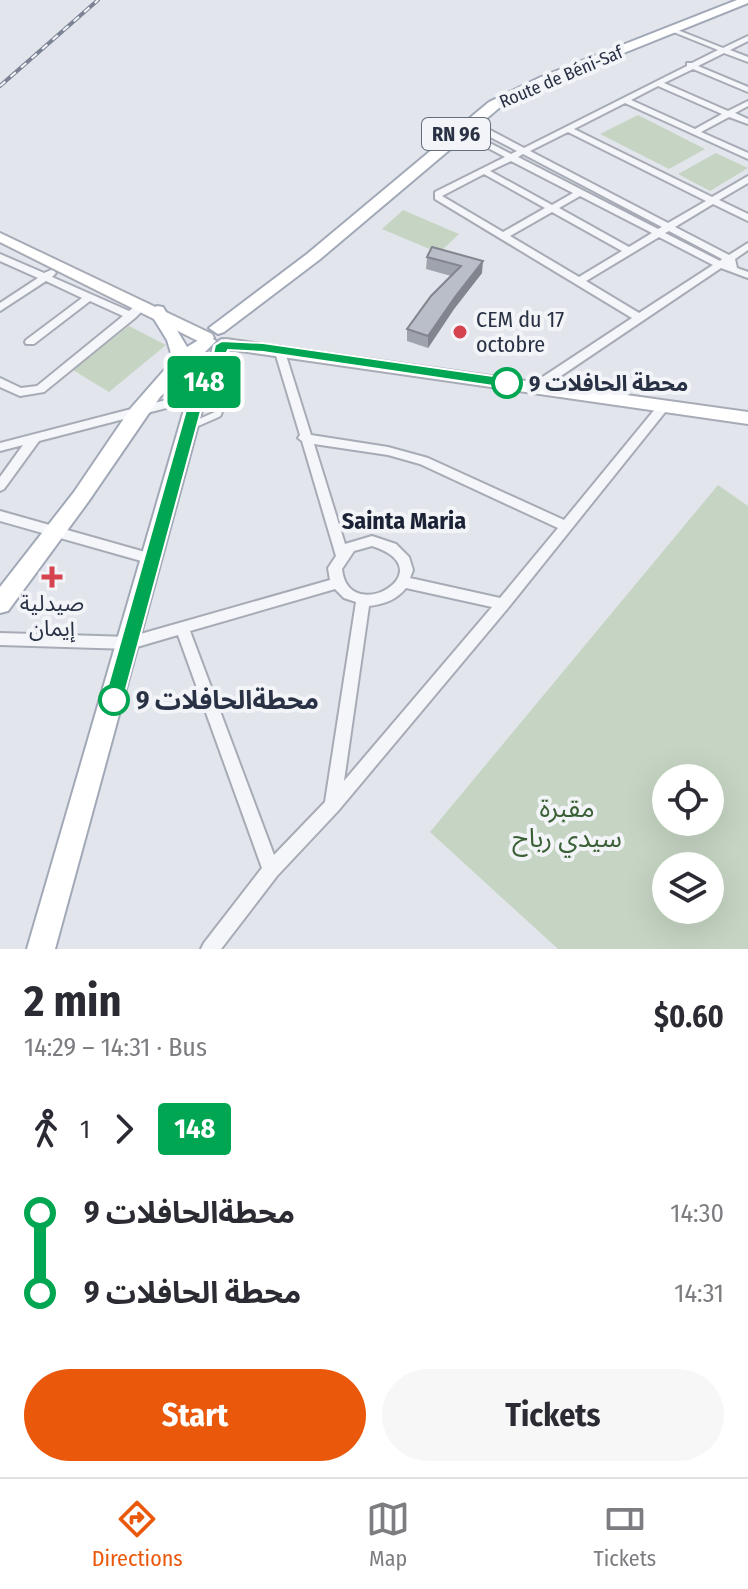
<!DOCTYPE html>
<html lang="en">
<head>
<meta charset="utf-8">
<style>
  body { margin:0; font-family:"Fira Sans Condensed","Noto Sans Arabic",sans-serif; background:#f7f7f7; color:#2b2b33; height:100vh; display:flex; flex-direction:column; font-size:30px; white-space:nowrap }
  * { box-sizing:border-box; margin:0 }
  p { font-size:26px; color:#7c7c81 }
  .icon { flex:none; width:44px; height:44px; fill:none; stroke:currentColor; stroke-width:2; stroke-linecap:round; stroke-linejoin:round }
  .map { position:relative; height:949px; overflow:hidden }
  .panel { display:flex; flex-direction:column; background:#fff; flex:1 }
  .panel>* { flex:none }
  .badge { padding:0 16px; border-radius:6px; font-size:28px; line-height:52px }
  .tools { position:absolute; left:652px; top:764px; display:grid; gap:16px }
  .tools a { display:grid; place-items:center; width:72px; height:72px; border-radius:50%; background:#fff; box-shadow:0 8px 32px #0002; font-size:40px }
  .map>.badge { position:absolute; translate:-50% -50%; box-shadow:0 0 0 4px #fff }
  .legs { display:flex; align-items:center; gap:12px; height:88px; padding:0 24px; font-size:26px }
  .legs p { margin-inline-start:auto }
  .summary { display:flex; align-items:center; justify-content:space-between; height:136px; padding:0 24px }
  h1 { font-size:44px; font-weight:700; line-height:60px }
  .primary-button { display:flex; gap:16px; margin-top:auto; padding:16px 24px }
  .primary-button a { flex:1; height:92px; border-radius:48px; background:#ea580c; color:#fff; font-size:32px; font-weight:700; line-height:92px; text-align:center }
  .primary-button a+a { background:#f7f7f7; color:#2b2b33 }
  ul { padding:0 24px; list-style:none }
  li { display:flex; align-items:center; gap:28px; height:80px; font-size:30px }
  li i { display:grid; place-items:center; width:12px; height:100%; margin:0 10px; background:currentColor }
  li i::after { content:''; width:20px; height:20px; margin:-10px; border:6px solid; border-radius:50%; background:#fff }
  li p { margin-inline-start:auto }
  li:first-child i { background:linear-gradient(#0000 50%,currentColor 0) }
  li:last-child i { background:linear-gradient(currentColor 50%,#0000 0) }
  .tab-bar { display:flex; justify-content:space-around; align-items:center; height:112px; border-top:2px solid #e1e1e2; background:#fff; font-size:22px; color:#7c7c81 }
  .tab-bar a { display:grid; justify-items:center; gap:4px }
  .tab-bar .active { color:#ea580c }
  .map>svg:first-child { display:block }
  .green { fill:#c6d5c3; fill-rule:evenodd }
  .lines { fill:none; stroke-linecap:round; stroke-linejoin:round }
  .lane-casing { stroke:#a7abb6; stroke-width:10 }
  .street-casing { stroke:#a7abb6; stroke-width:4 }
  .secondary-casing { stroke:#a7abb6; stroke-width:4 }
  .primary-casing { stroke:#a1a8b7; stroke-width:4 }
  .lane { stroke:#f5f6f9; stroke-width:6 }
  .street { fill:#f5f6f9; fill-rule:evenodd }
  .secondary { fill:#fff; fill-rule:evenodd }
  .primary { fill:#fff; fill-rule:evenodd }
  .rail-casing { stroke:#7b8395; stroke-width:4 }
  .rail { stroke:#f2f4f8; stroke-width:2; stroke-dasharray:7; stroke-linecap:butt }
  .wall { fill:#9fa3ad }
  .shaded-wall { fill:#82858d }
  .building { fill:#b9bec9; stroke:#82858d; stroke-width:2 }
  .line-1 { fill:#00a651; stroke:#fff; stroke-width:2 }
  .poi-dot { fill:#d4434e; stroke:#f2f4f8; stroke-width:3 }
  .stop-1-dot { fill:#fff; stroke:#00a651; stroke-width:4 }
  .labels { text-anchor:middle; dominant-baseline:central; stroke-width:8; stroke-linejoin:round; paint-order:stroke }
  .far-street-label { font-size:18px; fill:#293144; stroke:#f2f4f8 }
  .shield { fill:#f2f4f8; stroke:#656c7a; stroke-width:2 }
  .shield-label { font-size:20px; font-weight:bold; fill:#293144 }
  .poi-label { font-size:22px; fill:#293144; stroke:#f2f4f8; text-anchor:start }
  .stop-label { font-size:22px; font-weight:bold; fill:#293144; stroke:#f2f4f8; text-anchor:start }
  .neighbourhood-label { font-size:24px; font-weight:bold; fill:#1b2235; stroke:#f2f4f8 }
  .near-stop-label { font-size:26px; font-weight:bold; fill:#293144; stroke:#f2f4f8; text-anchor:start }
  .near-park-label { font-size:26px; fill:#3b6036; stroke:#f2f4f8 }
</style>
</head>
<body>
<div class="map">
<svg width="748" height="949" viewBox="0 0 748 949">
  <rect width="100%" height="100%" fill="#e2e5eb"/>
  <path class="green" d="M638,115L705,149L669,169L600,134Z
    M716,153L748,168L710,191L678,174Z
    M403,210L459,234L439,253L382,229Z
    M129,326L166,345L109,392L73,370Z
    M718,485L748,506V949H558L430,832ZM666,778H710V822H666ZM666,866H710V910H666Z"/>
  <g class="lines">
    <defs>
      <path id="lane" d="M193,425L218,414L226,391L210,377"/>
      <path id="street" d="M671,29H675L723,48L748,36V41L730,50L748,57V62L724,53L698,66L748,87V92L693,69L664,83L728,111L748,101V106L735,113L748,119V124L729,117L701,132L748,153V159L625,103L574,129L712,197L748,176V183L719,200L748,214V221L713,204L675,227L729,255L748,243V250L735,259L737,268L748,272V278L721,268L540,390H532L530,387L532,384L632,318L435,199V192L505,157L456,131L463,129L511,154L517,151L467,125V121H473L524,148L687,66V63H692L718,50L671,31ZM658,86L722,114L695,129L631,100ZM568,132L706,201L668,223L530,151ZM523,154L662,227L658,229L518,157ZM511,161L573,193L552,205L490,171ZM484,174L545,208L503,232L442,196ZM580,196L652,233L629,247L559,208ZM552,212L622,251L579,277L510,236ZM669,231L722,259L720,261L665,233ZM659,237L713,265L639,313L586,281Z
        M0,254L44,273L51,270L54,271L56,273L52,277L129,311L139,303H147L148,305L135,318L44,392L20,396L0,387V378L21,388L37,386L123,316L90,301L34,344H26L25,342L26,340L82,298L46,281L0,311V303L38,278L0,261Z
        M279,346L284,349L311,435L388,447L428,458L564,520L660,403H668L670,406L508,608L338,811L277,876L221,949H201L204,943L262,868L178,635L130,649L0,645V633L130,637L330,580L328,568L336,556L302,441L298,438L300,435L274,349ZM314,444L388,455L420,464L558,528L500,598L410,578L413,570L409,557L396,544L372,536L345,544ZM372,546C447,570 348,628 342,569L354,551ZM406,588L492,607L344,781L369,606C385,604 396,600 406,588ZM335,589L344,598L356,602L325,802L274,855L190,631Z
        M197,392L203,396L201,399L39,441L4,489L0,491V477L23,445L0,451V443Z
        M0,511L152,554L157,555L158,559L157,563L152,564L0,521Z"/>
      <path id="secondary" d="M0,233L212,334L214,338L206,343L200,342L0,242Z
        M226,339L748,412V424L220,348L218,344L220,340Z"/>
      <path id="primary" d="M737,0H748V3L549,83L499,108L319,260L224,332L218,334L209,328L307,254L489,102L541,77Z
        M157,306L163,307L187,347L207,335L216,341L160,397L88,502L8,611L0,613V587L74,492L131,408L173,360L167,340L149,311Z
        M222,339L231,345L228,359L206,396L55,949H27L188,396L210,359L213,345Z"/>
    </defs>
    <use href="#lane" class="lane-casing"/>
    <use href="#street" class="street-casing"/>
    <use href="#secondary" class="secondary-casing"/>
    <use href="#primary" class="primary-casing"/>
    <use href="#lane" class="lane"/>
    <use href="#street" class="street"/>
    <use href="#secondary" class="secondary"/>
    <use href="#primary" class="primary"/>
    <defs>
      <path id="rail" d="M0,86L98,0"/>
    </defs>
    <use href="#rail" class="rail-casing"/>
    <use href="#rail" class="rail"/>
  </g>
  <path class="wall" d="M427,257L482,273L454,309L428,348L407,341V329L451,276L426,269Z"/>
  <path class="shaded-wall" d="M483,261L482,273L454,309L428,348V336L455,297Z"/>
  <path class="building" d="M432,247L483,261L455,297L428,336L407,329L431,296L461,266L427,257Z"/>
  <path class="line-1" d="M222,341L263,343L507,378L514,383L507,388L263,352L228,350L205,396L123,700L114,709L104,700L190,396L212,359L215,345Z"/>
  <g class="poi-dot">
    <circle cx="460" cy="332" r="8"/>
    <path d="M48 565h8v8h8v8h-8v8h-8v-8h-8v-8h8z"/>
  </g>
  <g class="stop-1-dot">
    <circle cx="507" cy="383" r="14"/>
    <circle cx="114" cy="700" r="14"/>
  </g>
  <g class="labels">
    <g class="far-street-label">
      <text transform="translate(561 77) rotate(-23)">Route de Béni-Saf</text>
    </g>
    <rect class="shield" x="422" y="118" width="68" height="32" rx="6"/>
    <g class="shield-label">
      <text x="456" y="134">RN 96</text>
    </g>
    <g class="poi-label">
      <text x="476" y="319">CEM du 17<tspan x="476" dy="25">octobre</tspan></text>
      <text x="52" y="603" text-anchor="middle">صيدلية<tspan x="52" dy="25">إيمان</tspan></text>
    </g>
    <g class="stop-label">
      <text x="529" y="383">محطة الحافلات 9</text>
    </g>
    <g class="neighbourhood-label">
      <text x="404" y="521">Sainta Maria</text>
    </g>
    <g class="near-stop-label">
      <text x="136" y="700">محطةالحافلات 9</text>
    </g>
    <g class="near-park-label">
      <text x="567" y="808">مقبرة<tspan x="567" dy="30">سيدي رباح</tspan></text>
    </g>
  </g>
</svg>
<div class="tools">
<a><svg class="icon" aria-label="locate" viewBox="0 0 24 24"><circle cx="12" cy="12" r="6"/><path d="M12 2v4M12 18v4M2 12h4M18 12h4"/></svg></a>
<a><svg class="icon" aria-label="layers" viewBox="0 0 24 24"><path d="M12 4l9 5-9 5-9-5zM3 14l9 5 9-5"/></svg></a>
</div>
<b class="badge" style="left:204px;top:382px;background:#00a651;color:#fff">148</b>
</div>
<section class="panel">
<div class="summary"><div><h1>2 min</h1><p>14:29 – 14:31 · Bus</p></div><b>$0.60</b></div>
<div class="legs"><svg class="icon" aria-label="walk" viewBox="0 0 24 24"><circle cx="13" cy="4" r="2"/><path d="M13 8l-2 6 4 7M11 14l-3 7M7 12l3-4h3l4 4"/></svg>1<svg class="icon" aria-label="forward" viewBox="0 0 24 24"><path d="M9 5l7 7-7 7"/></svg><b class="badge" style="background:#00a651;color:#fff">148</b></div>
<ul>
<li><i style="color:#00a651"></i><b>محطةالحافلات 9</b><p>14:30</p></li>
<li><i style="color:#00a651"></i><b>محطة الحافلات 9</b><p>14:31</p></li>
</ul>
<div class="primary-button"><a>Start</a><a>Tickets</a></div>
</section>
<nav class="tab-bar">
<a class="active"><svg class="icon" aria-label="directions" viewBox="0 0 24 24"><path d="M12 3l9 9-9 9-9-9zM9 14v-3h6M13 9l2 2-2 2"/></svg>Directions</a>
<a><svg class="icon" aria-label="map" viewBox="0 0 24 24"><path d="M3 6l6-2 6 2 6-2v14l-6 2-6-2-6 2zM9 4v14M15 6v14"/></svg>Map</a>
<a><svg class="icon" aria-label="tickets" viewBox="0 0 24 24"><path d="M3 7h18v10H3zM15 7v10"/></svg>Tickets</a>
</nav>
</body>
</html>
